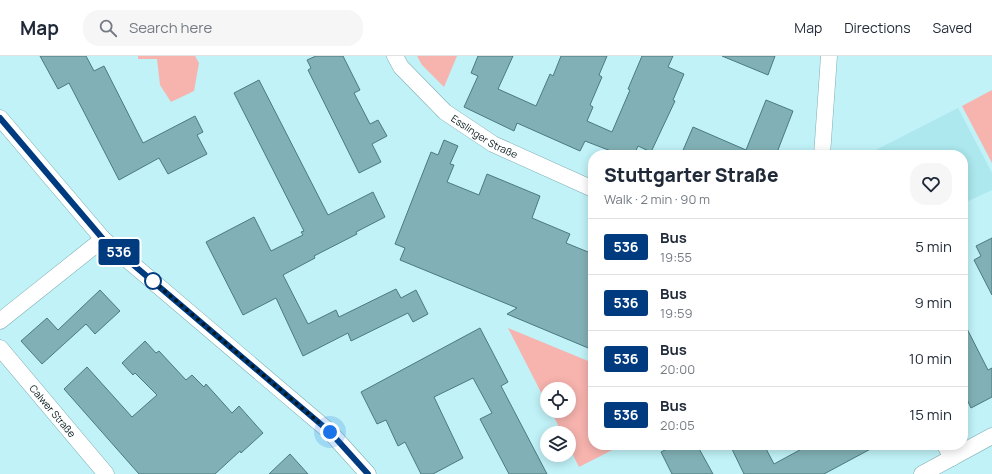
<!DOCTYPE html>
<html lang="en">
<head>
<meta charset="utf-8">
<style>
  body { margin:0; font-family:Manrope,sans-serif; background:#f6f6f7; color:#1f2937; height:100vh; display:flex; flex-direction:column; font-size:15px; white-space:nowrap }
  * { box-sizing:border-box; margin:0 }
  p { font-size:13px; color:#747a83 }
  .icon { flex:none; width:22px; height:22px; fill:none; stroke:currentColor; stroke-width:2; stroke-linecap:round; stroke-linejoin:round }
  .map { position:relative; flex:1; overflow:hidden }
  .side { position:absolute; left:588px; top:94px; width:380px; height:300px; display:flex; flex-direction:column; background:#fff; border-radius:16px; box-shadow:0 2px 10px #0003 }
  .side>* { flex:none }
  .badge { padding:0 8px; border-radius:3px; font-size:14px; line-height:26px }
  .buttons { position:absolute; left:540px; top:326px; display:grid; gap:8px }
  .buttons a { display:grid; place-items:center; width:36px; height:36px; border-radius:50%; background:#fff; box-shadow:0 2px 10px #0003; font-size:20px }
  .you { position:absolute; width:20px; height:20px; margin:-10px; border:3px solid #fff; border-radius:50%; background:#1a73e8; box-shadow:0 0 0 6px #1a73e833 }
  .map>.badge { position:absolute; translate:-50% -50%; box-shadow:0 0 0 2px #fff }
  .round { display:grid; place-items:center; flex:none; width:42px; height:42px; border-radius:16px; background:#f6f6f7 }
  .headline { display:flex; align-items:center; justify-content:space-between; height:68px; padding:0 16px }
  h1 { font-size:19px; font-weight:800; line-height:30px }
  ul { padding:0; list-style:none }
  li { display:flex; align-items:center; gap:12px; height:56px; padding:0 16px; border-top:1px solid #e0e1e3 }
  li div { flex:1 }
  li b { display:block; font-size:15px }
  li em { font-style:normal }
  li .badge { min-width:44px; font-weight:700; text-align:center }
  header { display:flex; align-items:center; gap:24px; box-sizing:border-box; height:56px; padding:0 20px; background:#fff; border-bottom:1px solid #e0e1e3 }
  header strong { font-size:19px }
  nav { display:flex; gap:22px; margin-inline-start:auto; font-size:14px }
  .search { width:280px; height:36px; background:#f6f6f7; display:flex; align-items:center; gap:10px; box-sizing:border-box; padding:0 14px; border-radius:16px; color:#747a83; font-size:15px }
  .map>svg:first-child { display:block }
  .built { fill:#ace8ee }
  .green { fill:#f7b3ae }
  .building { fill:#81b1b6; stroke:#4b7a7f }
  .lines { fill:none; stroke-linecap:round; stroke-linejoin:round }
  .minor-casing { stroke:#7dadb2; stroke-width:17 }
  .minor { stroke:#fff; stroke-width:16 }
  .line-casing { stroke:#fff; stroke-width:9 }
  .line { stroke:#003b80; stroke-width:6 }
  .walk { stroke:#051719; stroke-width:4; stroke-dasharray:0 7.2 }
  .stop-dot { fill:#fff; stroke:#003b80; stroke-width:2 }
  .labels { text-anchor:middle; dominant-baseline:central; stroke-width:3.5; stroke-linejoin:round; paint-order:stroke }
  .street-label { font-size:10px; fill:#051719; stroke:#c0f2f7 }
</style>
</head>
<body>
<header>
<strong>Map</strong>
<div class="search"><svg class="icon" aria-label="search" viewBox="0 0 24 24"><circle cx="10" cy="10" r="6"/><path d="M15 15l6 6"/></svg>Search here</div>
<nav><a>Map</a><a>Directions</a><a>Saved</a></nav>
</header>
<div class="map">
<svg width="992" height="418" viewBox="0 0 992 418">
  <rect width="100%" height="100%" fill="#c0f2f7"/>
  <path class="built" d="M958,52L992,117V134L966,146L963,158V99H866Z"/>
  <path class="green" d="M138,0H195L199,7L194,35L171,46L160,29L157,3H138Z
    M417,0H457L444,31L422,9Z
    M992,34V107L962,50Z
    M508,272L593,307V389H622L579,411L569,391V377H562L551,355H569V333H547V348Z"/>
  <path class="building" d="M40,0H86L94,15L104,10L143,87L195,60L203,76L197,79L207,98L168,118L159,102L119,124L69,27L58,33Z
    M316,0H343L360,34L354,37L370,68L378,64L387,80L372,88L381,106L359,117L308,14L311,12L307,4Z
    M478,0H513L498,33L536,50L550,18L553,20L561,0H607L599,19L602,21L590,49L593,51L587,65L612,76L630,34L628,33L642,0H673L668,11L684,18L673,44L675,45L651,96L638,90L634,99H609L611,95L585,85L580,95L517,67L514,75L464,51L478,20L471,17Z
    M722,0H775L768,19Z
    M259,24L328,159L373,136L385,161L356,176L357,178L314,200L315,202L283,219L308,268L336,254L339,261L396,233L401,242L416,234L428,258L413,266L408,257L351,285L348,277L303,300L276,242L243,259L206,186L254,161L271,195L303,179L301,176L304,175L234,37Z
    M766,44L793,55L776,99H681L693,71L746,94Z
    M444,84L458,90L450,108L454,109L447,126L479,139L487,118L540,140L532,162L570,178L566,187L593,198V294L507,258L517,252L400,204L405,192L395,188L431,96L438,99Z
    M992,182V239L974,204L981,200L976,190Z
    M100,234L120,255L95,278L86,268L42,308L21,285L47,262L58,274Z
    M963,265L988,314L992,312V341L971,352L963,335Z
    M480,272L508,326L501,330L547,418H509L480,363L492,357L473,322L434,341L463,402L433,418H421L405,386L398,390L386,364L377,368L361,336Z
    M145,285L156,297L159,295L186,324L192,319L204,331L206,328L232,357L239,350L263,377L241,397L240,395L215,418H139L64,333L87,311L132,361L157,339L135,317L133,319L122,307Z
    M675,389H697L713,418H672L661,396Z
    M730,389H764L774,408L809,389H878L824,418H744Z
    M290,398L308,418H269Z"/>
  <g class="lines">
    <defs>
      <g id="minor">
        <path id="s1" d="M395,0L401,11L445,56L493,88L593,133"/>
        <path d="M0,62L103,183L330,376L368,418"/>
        <path d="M822,99L829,0"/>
        <path d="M0,265L103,183"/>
        <path id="s2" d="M0,292L106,418"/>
        <path d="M945,389L952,402"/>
        <path d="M922,418L992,380"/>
      </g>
    </defs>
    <use href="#minor" class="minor-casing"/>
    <use href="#minor" class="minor"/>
  </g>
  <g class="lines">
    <defs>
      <path id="line" d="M0,62L103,183L330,376L368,418"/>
    </defs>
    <use href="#line" class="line-casing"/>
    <use href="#line" class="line"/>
    <path class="walk" d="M153,225L148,221L330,376"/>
  </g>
  <circle class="stop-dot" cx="153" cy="225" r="8"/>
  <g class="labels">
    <g class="street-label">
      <text stroke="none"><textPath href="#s1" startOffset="122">Esslinger Straße</textPath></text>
      <text stroke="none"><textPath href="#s2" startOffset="82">Calwer Straße</textPath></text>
    </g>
  </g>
</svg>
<div class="buttons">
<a><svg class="icon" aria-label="locate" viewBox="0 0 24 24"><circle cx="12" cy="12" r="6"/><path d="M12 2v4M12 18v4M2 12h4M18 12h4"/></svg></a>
<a><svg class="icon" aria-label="layers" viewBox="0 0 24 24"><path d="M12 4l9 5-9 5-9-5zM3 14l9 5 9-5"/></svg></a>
</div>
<div class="you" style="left:330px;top:376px"></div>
<b class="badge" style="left:119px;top:196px;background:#003b80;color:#fff">536</b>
<section class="side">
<div class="headline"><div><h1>Stuttgarter Straße</h1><p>Walk · 2 min · 90 m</p></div><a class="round"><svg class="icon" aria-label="heart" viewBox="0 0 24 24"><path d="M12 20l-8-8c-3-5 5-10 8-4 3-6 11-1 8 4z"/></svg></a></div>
<ul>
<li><span class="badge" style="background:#003b80;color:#fff">536</span><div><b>Bus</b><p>19:55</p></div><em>5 min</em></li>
<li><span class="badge" style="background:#003b80;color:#fff">536</span><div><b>Bus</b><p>19:59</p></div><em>9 min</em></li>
<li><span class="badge" style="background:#003b80;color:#fff">536</span><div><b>Bus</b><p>20:00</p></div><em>10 min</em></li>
<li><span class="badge" style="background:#003b80;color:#fff">536</span><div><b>Bus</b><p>20:05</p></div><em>15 min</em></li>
</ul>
</section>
</div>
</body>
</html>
